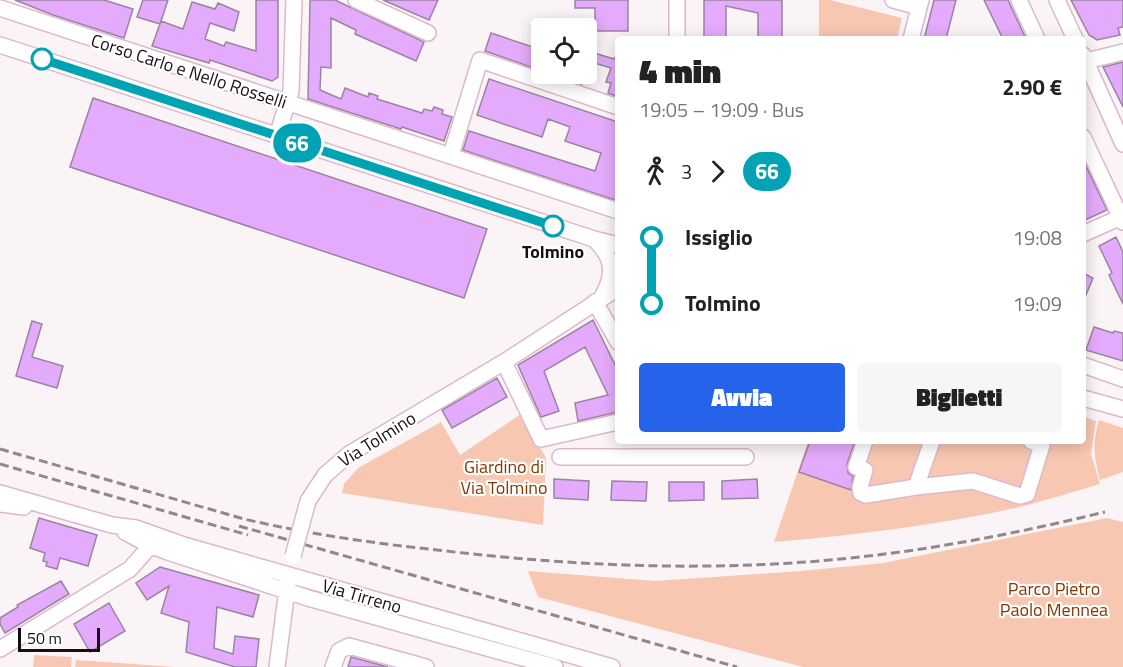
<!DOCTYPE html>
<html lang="it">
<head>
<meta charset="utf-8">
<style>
  body { margin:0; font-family:"Titillium Web",sans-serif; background:#f6f6f6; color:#222; height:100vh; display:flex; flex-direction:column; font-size:22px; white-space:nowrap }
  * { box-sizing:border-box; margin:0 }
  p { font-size:20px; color:#767676 }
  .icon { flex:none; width:33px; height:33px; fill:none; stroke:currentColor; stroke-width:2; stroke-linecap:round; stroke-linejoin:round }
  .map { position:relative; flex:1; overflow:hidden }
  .panel { position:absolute; left:615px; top:36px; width:471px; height:408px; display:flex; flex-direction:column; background:#fff; border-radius:6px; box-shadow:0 3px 15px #0003 }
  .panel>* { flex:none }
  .badge { padding:0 12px; border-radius:20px; font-size:21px; line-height:39px }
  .fabs { position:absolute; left:531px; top:18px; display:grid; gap:12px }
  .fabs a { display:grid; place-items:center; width:66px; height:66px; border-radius:6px; background:#fff; box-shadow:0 3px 15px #0003; font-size:30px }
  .scale { position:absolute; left:18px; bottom:15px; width:82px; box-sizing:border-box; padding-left:6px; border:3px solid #190d14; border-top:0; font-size:16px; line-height:21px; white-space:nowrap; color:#190d14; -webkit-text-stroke:4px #fff; paint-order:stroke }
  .map>.badge { position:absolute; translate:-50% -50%; box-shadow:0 0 0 3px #fff }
  .legs { display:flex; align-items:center; gap:9px; height:66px; padding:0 24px; font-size:20px }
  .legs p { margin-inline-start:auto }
  .head { display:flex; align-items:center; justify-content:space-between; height:102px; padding:0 24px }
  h1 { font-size:33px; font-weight:800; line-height:45px }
  .primary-button { display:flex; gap:12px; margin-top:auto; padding:12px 24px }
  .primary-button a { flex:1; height:69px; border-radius:6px; background:#2563eb; color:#fff; font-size:24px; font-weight:800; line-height:69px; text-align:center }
  .primary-button a+a { background:#f6f6f6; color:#222 }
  ul { padding:0 24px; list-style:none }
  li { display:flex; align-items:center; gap:21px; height:66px; font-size:22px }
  li i { display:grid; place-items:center; width:9px; height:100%; margin:0 8px; background:currentColor }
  li i::after { content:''; width:15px; height:15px; margin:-8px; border:4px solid; border-radius:50%; background:#fff }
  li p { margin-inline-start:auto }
  li:first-child i { background:linear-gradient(#0000 50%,currentColor 0) }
  li:last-child i { background:linear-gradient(currentColor 50%,#0000 0) }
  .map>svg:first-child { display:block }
  .green { fill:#f7c7b2 }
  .building { fill:#e4aafb; stroke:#9984a1; stroke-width:1.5 }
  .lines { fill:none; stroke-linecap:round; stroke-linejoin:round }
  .minor-casing { stroke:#ddb8cb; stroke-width:18 }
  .minor { stroke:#fff; stroke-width:15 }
  .rail { stroke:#91888d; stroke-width:3; stroke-dasharray:9 4.5; stroke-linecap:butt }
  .minor-bridge-casing { stroke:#ddb8cb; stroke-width:18; stroke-linecap:butt }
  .minor-bridge { stroke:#fff; stroke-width:15 }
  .line-1-casing { stroke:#fff; stroke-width:14 }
  .line-1 { stroke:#00a3b4; stroke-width:9 }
  .stop-1-dot { fill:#fff; stroke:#00a3b4; stroke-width:3 }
  .labels { text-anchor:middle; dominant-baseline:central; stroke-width:4.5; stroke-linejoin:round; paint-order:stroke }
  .street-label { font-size:18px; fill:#190d14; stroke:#fff }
  .stop-label { font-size:18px; font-weight:bold; fill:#190d14; stroke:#fff }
  .park-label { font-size:18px; fill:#883600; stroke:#fff }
</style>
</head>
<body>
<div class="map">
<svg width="1123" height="667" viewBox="0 0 1123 667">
  <rect width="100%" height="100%" fill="#fbf4f7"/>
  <path class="green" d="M819,0H830L902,18L897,39H819Z
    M521,414L546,458L543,525L342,493L344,484L358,468L441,422L460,455Z
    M1083,416L1096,421L1091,454L1100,484C1073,492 1047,500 1020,507C939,525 856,535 774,542L808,441H1083Z
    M1099,420L1123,428V472L1100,480C1094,457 1092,444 1099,420Z
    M1107,518L1123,522V667H803L538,597L528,571L655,581L801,571L883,563Z
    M34,655L72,657L71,667H33Z
    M76,660L176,667H75Z"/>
  <path class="building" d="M15,0H104L133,9L124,38L53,15Z
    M143,0H168L160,24L137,17Z
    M256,0H278V77L272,81L210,60L209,63L152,46L161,21L183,29L192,2L215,9L218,3L239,12L234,31L210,23L205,39L224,46L226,42L256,51Z
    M310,0H335L424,42L416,61L355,34L356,30L331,18V68L321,67L320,90L341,99L345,88L368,97L369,93L378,96L377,99L422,113L424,109L432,111L434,107L443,110L442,114L452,117L444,141L402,127L401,129L308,99Z
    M383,0H438L429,20Z
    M575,0H628V31H595V8H575Z
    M704,0H782V39H758V13L726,6V39H704Z
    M934,0H956L946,39H924Z
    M984,0H1008L1026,39H1003Z
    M1071,0H1123V27L1118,28L1120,35L1097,40L1089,35Z
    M491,33L542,50V71L485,51Z
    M591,52L614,59L618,52V97L608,93L611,83L606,82L611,68L588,61Z
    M1123,62V107L1103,67Z
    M553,74H585L582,84Z
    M489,79L618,122V201L463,150L469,131L595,171L601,153L565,141L570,127L548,119L542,137L477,115Z
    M93,98L487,229L464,298L70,167Z
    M1083,160L1107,210L1083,221Z
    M1116,237L1123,252V304L1109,275L1112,273L1099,246Z
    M1083,273L1093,278L1083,302Z
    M593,320L618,371V412L578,421L575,403L608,395L585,347L544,371L559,411L541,417L518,365Z
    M32,321L42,324L32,357L63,366L57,388L16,376Z
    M1094,327L1113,333L1114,331L1123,333V361L1086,350Z
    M497,378L507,397L452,428L442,410Z
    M810,441H855L847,464L848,473L853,476L851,490L799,472Z
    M554,479L589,481L588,500L554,498Z
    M757,479L758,498L722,499V481Z
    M612,481L647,482L646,501L611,500Z
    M669,482H704V500L669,501Z
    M39,518L97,535L88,566L60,558L57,569L46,566L47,562L43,561L45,553L30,548Z
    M160,567L259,595L253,617L217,607L214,648L233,654L235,636L259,639L256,667H235L186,652L189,622L161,613L169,586L147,600L136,583Z
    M61,581L69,594L5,633L0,624V618L18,607L17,605Z
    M109,603L125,631L90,652L74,624Z
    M351,657L388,667H348Z"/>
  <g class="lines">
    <defs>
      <path id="minor" d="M356,0L428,33
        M893,0L919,7
        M1019,0L1037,39
        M1057,0L1075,39
        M0,8L618,211
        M677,39V0
        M911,39L921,0
        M0,45L594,239L618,245
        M1083,55L1123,144
        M1086,61L1123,52
        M277,136L291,91L294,0
        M1083,137L1123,222
        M451,155L480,60L618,107
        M1083,234L1121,217
        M594,239C614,258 615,274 602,297
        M595,302L618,342
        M504,362L541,439L618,422
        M1083,365L1123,379
        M1083,398L1123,409
        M865,441L856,467L865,470L860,487L861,493L866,495L916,487L932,441
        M560,457H746
        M916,487L973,481L1020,496L1027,494L1042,445L1031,441
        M0,493L112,525L136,528L187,546L612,667
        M308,501L325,475L349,454L504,362L618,288
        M0,504L24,507
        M125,532L149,545L168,552L308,598L555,667
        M0,649L130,569L145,552L152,537
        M277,667L288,581
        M333,667L339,651L349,646L426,667"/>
    </defs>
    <use href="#minor" class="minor-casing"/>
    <use href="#minor" class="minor"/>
    <path class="rail" d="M0,449L244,519C308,534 372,543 437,550C580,567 725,573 868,556C948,547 1026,531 1105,512
      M0,464L248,535
      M239,526L737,667"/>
    <defs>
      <path id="minor-bridge" d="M293,556L308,501"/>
    </defs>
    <use href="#minor-bridge" class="minor-bridge-casing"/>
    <use href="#minor-bridge" class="minor-bridge"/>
  </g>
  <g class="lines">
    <defs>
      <path id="line-1" d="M42,59L553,226"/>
    </defs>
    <use href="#line-1" class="line-1-casing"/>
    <use href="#line-1" class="line-1"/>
  </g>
  <g class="stop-1-dot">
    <circle cx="42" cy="59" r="10"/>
    <circle cx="553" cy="226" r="10"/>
  </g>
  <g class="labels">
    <g class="street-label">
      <text transform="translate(189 71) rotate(18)">Corso Carlo e Nello Rosselli</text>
      <text transform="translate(377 439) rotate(-32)">Via Tolmino</text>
      <text transform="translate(362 596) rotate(16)">Via Tirreno</text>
    </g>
    <g class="stop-label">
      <text x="553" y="251">Tolmino</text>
    </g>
    <g class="park-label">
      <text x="504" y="466">Giardino di<tspan x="504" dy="21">Via Tolmino</tspan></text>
      <text x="1054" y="588">Parco Pietro<tspan x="1054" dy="21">Paolo Mennea</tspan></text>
    </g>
  </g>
</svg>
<div class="fabs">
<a><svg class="icon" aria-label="locate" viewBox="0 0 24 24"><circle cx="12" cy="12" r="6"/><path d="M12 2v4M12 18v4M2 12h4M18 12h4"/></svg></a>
</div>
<div class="scale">50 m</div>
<b class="badge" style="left:297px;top:143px;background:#00a3b4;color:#fff">66</b>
<section class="panel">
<div class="head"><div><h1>4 min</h1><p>19:05 – 19:09 · Bus</p></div><b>2.90 €</b></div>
<div class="legs"><svg class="icon" aria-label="walk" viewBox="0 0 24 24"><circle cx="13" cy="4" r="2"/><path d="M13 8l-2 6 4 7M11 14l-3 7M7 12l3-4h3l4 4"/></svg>3<svg class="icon" aria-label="forward" viewBox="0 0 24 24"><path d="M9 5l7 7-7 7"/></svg><b class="badge" style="background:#00a3b4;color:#fff">66</b></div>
<ul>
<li><i style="color:#00a3b4"></i><b>Issiglio</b><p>19:08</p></li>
<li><i style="color:#00a3b4"></i><b>Tolmino</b><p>19:09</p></li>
</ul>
<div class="primary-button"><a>Avvia</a><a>Biglietti</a></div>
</section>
</div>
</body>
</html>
